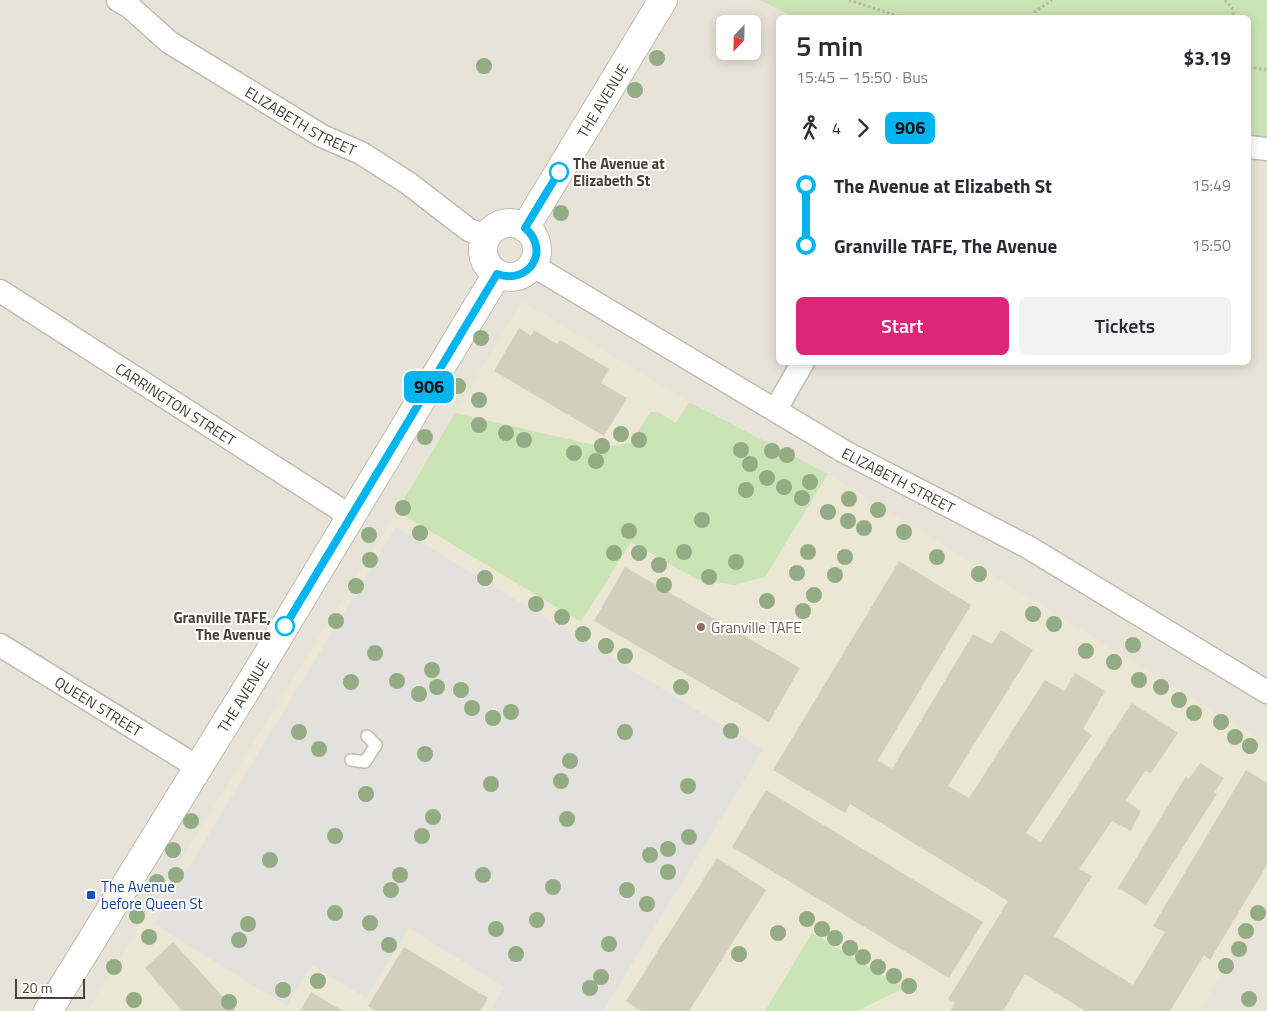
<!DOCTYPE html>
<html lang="en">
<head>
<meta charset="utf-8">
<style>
  body { margin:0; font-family:"Titillium Web",sans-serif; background:#f2f2f3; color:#2b2b33; height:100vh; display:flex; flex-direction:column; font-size:19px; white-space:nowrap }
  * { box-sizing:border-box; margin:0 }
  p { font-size:16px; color:#7c7c81 }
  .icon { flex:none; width:28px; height:28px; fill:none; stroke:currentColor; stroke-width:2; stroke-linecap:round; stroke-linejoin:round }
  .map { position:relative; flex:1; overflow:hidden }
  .details { position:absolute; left:776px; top:15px; width:475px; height:350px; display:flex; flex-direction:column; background:#fff; border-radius:8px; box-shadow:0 2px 12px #0003 }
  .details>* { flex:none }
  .badge { padding:0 10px; border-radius:8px; font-size:18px; line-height:32px }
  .needle { width:32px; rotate:202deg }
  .tools { position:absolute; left:716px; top:15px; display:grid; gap:10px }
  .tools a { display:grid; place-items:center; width:45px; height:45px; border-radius:8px; background:#fff; box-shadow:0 2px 12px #0003; font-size:25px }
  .scale { position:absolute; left:15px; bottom:12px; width:70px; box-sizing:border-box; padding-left:5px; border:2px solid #474238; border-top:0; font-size:14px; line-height:18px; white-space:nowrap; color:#474238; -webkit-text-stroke:4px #fff; paint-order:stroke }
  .map>.badge { position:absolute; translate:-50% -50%; box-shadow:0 0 0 2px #fff }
  .legs { display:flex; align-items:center; gap:8px; height:55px; padding:0 20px; font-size:16px }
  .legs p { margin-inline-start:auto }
  .head { display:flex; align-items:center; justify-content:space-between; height:85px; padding:0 20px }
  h1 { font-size:28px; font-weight:600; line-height:38px }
  .primary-button { display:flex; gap:10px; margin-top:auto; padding:10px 20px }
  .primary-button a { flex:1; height:58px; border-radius:8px; background:#db2777; color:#fff; font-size:20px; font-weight:600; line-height:58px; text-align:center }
  .primary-button a+a { background:#f2f2f3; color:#2b2b33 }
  ul { padding:0 20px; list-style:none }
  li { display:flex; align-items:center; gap:18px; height:60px; font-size:19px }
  li i { display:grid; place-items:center; width:8px; height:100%; margin:0 6px; background:currentColor }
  li i::after { content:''; width:12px; height:12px; margin:-6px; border:4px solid; border-radius:50%; background:#fff }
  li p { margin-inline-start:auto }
  li:first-child i { background:linear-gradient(#0000 50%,currentColor 0) }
  li:last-child i { background:linear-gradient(currentColor 50%,#0000 0) }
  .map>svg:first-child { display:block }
  .residential { fill:#e7e3d8; fill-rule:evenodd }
  .education { fill:#ebe7d4 }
  .green { fill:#cbe4b5 }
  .parking { fill:#e2e1dd }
  .building { fill:#d4cebf }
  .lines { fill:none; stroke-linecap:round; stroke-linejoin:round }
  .service-casing { stroke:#c1bcaf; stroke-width:14 }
  .minor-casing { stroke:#c1bcaf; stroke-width:25 }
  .tertiary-casing { stroke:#c1bcaf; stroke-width:30 }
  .path { stroke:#bfb69f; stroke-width:3; stroke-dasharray:2.5 2.5; stroke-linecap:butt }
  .service { stroke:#fff; stroke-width:11 }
  .minor { stroke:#fff; stroke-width:22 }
  .tertiary { stroke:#fff; stroke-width:28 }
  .tree { fill:#93ac83 }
  .line-1-casing { stroke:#fff; stroke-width:11 }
  .line-1 { stroke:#00b5ef; stroke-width:8 }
  .stop-1-dot { fill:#fff; stroke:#00b5ef; stroke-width:2.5 }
  .education-dot { fill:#8d6e63; stroke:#fff; stroke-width:2 }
  .transit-dot { fill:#1a4fb4; stroke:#fff; stroke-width:2 }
  .labels { text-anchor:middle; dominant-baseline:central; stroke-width:4; stroke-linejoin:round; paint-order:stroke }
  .street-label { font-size:15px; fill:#474238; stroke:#fff }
  .stop-label { font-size:15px; font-weight:bold; fill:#474238; stroke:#fff; text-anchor:start }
  .education-label { font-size:15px; fill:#785e54; stroke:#fff; text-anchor:start }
  .transit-label { font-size:15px; fill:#164399; stroke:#fff; text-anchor:start }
</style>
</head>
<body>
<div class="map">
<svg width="1267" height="1011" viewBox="0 0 1267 1011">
  <rect width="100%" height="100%" fill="#f3f1e9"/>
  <path class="residential" d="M0,0H1267V1011H0ZM779,18H1249V362H779ZM725,24H752V51H725Z"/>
  <path class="education" d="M522,301L689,402L828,474L1267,744V902L1199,1011H87L397,511Z"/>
  <path class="green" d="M760,0H1267V144L1249,141V18H795Z
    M689,402L828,474L765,577L735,585L696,579L631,542L581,622L397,511L455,413L603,447L632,443L650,412H658L676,423Z
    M812,933L904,988L857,1011H765Z"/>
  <path class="parking" d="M396,527L763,750L603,1011H490L504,987L409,928L366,998L312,965L287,1006L154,924Z"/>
  <path class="building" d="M519,328L531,336L534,330L557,344L560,340L609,369L601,383L627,398L604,436L494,371Z
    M899,561L971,605L878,760L892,769L973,634L992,644L1001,630L1033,650L948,786L969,798L1045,680L1064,691L1075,673L1105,691L1083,729L1092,735L1026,833L1041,842L1132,703L1178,733L1151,773L1145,771L1126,800L1141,811L1131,831L1112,821L1079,869L1092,876L1054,936L1133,985L1165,932L1153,926L1246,770L1267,783V865L1210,960L1204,955L1170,1011H1085L1025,974L1003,1011H950L955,1003L948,999L1008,901L850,804L845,813L773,770Z
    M625,567L800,668L769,722L594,621Z
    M1200,763L1224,778L1214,793L1217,794L1146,905L1118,888L1186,776L1189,779Z
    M766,790L983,922L949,978L732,847Z
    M717,858L766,890L689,1011H641L626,1001Z
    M173,942L236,1011H182L145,968Z
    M404,947L488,998L480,1011H375L368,1006Z
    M311,992L343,1011H300Z"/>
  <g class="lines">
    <defs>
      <path id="service" d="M351,760L365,762L376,745L367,736"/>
      <g id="minor">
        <path id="s1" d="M118,0L130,7L169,42L322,136L361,153L408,183L469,230L487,236"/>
        <path d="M1249,147L1267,149"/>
        <path id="s2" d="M532,265L845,452L1028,547L1267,692"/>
        <path id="s3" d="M0,291L352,517"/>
        <path d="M776,409L803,362"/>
        <path id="s4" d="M0,645L199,768"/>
      </g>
      <g id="tertiary">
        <circle cx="510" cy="250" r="27"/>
        <path id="s5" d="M525,228L663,0"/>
        <path id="s6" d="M48,1011L259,669L497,274"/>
      </g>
    </defs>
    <use href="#service" class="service-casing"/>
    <use href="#minor" class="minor-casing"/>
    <use href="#tertiary" class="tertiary-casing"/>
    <path class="path" d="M849,0L903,18
      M1225,0L1232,8L1234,18
      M1034,18L1035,12L1052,0
      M1249,67L1267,70"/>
    <use href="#service" class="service"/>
    <use href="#minor" class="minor"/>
    <use href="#tertiary" class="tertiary"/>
  </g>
  <g class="tree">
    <circle cx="657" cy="58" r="8"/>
    <circle cx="484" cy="66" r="8"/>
    <circle cx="635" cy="90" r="8"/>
    <circle cx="561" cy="213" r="8"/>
    <circle cx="481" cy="338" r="8"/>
    <circle cx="458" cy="386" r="8"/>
    <circle cx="479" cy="400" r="8"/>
    <circle cx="479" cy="425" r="8"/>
    <circle cx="506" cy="433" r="8"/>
    <circle cx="621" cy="434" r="8"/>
    <circle cx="425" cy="437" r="8"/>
    <circle cx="524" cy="440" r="8"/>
    <circle cx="639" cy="440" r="8"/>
    <circle cx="602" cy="446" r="8"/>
    <circle cx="741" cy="450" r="8"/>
    <circle cx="772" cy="451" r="8"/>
    <circle cx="574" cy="453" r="8"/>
    <circle cx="787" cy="455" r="8"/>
    <circle cx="596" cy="461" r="8"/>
    <circle cx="750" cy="464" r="8"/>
    <circle cx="767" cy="478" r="8"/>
    <circle cx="810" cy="482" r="8"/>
    <circle cx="784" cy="487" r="8"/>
    <circle cx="746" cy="490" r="8"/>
    <circle cx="802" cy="498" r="8"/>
    <circle cx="849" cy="499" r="8"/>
    <circle cx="403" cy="508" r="8"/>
    <circle cx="878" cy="510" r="8"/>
    <circle cx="828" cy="512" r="8"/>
    <circle cx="702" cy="520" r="8"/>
    <circle cx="848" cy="521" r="8"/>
    <circle cx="864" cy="528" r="8"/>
    <circle cx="629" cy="531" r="8"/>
    <circle cx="904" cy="532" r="8"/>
    <circle cx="420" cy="533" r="8"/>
    <circle cx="369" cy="535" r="8"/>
    <circle cx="684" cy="552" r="8"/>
    <circle cx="808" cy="552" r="8"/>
    <circle cx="614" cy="553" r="8"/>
    <circle cx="639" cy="553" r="8"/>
    <circle cx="845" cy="557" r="8"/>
    <circle cx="937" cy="557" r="8"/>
    <circle cx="370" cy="560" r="8"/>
    <circle cx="736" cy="562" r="8"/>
    <circle cx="659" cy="565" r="8"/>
    <circle cx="797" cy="573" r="8"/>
    <circle cx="979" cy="574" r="8"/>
    <circle cx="835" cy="575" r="8"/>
    <circle cx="709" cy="577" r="8"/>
    <circle cx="485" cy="578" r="8"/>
    <circle cx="664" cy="585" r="8"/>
    <circle cx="356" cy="586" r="8"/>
    <circle cx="814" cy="595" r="8"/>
    <circle cx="767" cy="601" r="8"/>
    <circle cx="536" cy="604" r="8"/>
    <circle cx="803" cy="611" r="8"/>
    <circle cx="1033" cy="614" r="8"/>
    <circle cx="562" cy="617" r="8"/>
    <circle cx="336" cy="621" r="8"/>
    <circle cx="1054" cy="624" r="8"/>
    <circle cx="583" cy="634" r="8"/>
    <circle cx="1133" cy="645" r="8"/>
    <circle cx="606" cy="646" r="8"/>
    <circle cx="1086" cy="651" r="8"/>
    <circle cx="375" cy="653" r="8"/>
    <circle cx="625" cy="656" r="8"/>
    <circle cx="1114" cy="662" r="8"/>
    <circle cx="432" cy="670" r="8"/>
    <circle cx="1139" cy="680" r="8"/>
    <circle cx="397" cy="681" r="8"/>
    <circle cx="351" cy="682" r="8"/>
    <circle cx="437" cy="687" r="8"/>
    <circle cx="681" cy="687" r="8"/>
    <circle cx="1161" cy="687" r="8"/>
    <circle cx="461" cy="690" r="8"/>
    <circle cx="419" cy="694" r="8"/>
    <circle cx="1179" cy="700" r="8"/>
    <circle cx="472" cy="708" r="8"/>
    <circle cx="511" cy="712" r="8"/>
    <circle cx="1194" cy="713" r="8"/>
    <circle cx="493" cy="718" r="8"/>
    <circle cx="1221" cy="722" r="8"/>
    <circle cx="731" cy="731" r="8"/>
    <circle cx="299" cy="732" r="8"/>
    <circle cx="625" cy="732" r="8"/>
    <circle cx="1235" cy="737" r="8"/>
    <circle cx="1250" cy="746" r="8"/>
    <circle cx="319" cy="749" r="8"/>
    <circle cx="425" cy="754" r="8"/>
    <circle cx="570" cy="761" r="8"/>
    <circle cx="561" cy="781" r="8"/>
    <circle cx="491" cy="784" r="8"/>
    <circle cx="688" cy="786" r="8"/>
    <circle cx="366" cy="794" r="8"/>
    <circle cx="433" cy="817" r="8"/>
    <circle cx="567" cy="819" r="8"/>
    <circle cx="191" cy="821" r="8"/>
    <circle cx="335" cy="836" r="8"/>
    <circle cx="422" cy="836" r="8"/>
    <circle cx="689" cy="837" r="8"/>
    <circle cx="668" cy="849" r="8"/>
    <circle cx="173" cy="850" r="8"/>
    <circle cx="650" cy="855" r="8"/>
    <circle cx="270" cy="860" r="8"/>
    <circle cx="668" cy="872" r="8"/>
    <circle cx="176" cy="875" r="8"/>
    <circle cx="400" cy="875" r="8"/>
    <circle cx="483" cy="875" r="8"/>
    <circle cx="157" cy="882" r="8"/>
    <circle cx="553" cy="887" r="8"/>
    <circle cx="391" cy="890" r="8"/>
    <circle cx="627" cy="890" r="8"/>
    <circle cx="647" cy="904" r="8"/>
    <circle cx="335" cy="913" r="8"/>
    <circle cx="1258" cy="913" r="8"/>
    <circle cx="137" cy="916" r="8"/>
    <circle cx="807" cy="919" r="8"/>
    <circle cx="537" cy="920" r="8"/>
    <circle cx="370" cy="923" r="8"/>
    <circle cx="248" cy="924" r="8"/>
    <circle cx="496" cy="929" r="8"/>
    <circle cx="822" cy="929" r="8"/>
    <circle cx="1246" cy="931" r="8"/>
    <circle cx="778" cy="933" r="8"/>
    <circle cx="149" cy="937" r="8"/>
    <circle cx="835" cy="938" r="8"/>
    <circle cx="239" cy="940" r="8"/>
    <circle cx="609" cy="944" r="8"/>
    <circle cx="389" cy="945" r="8"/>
    <circle cx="850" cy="948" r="8"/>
    <circle cx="1239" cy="949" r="8"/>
    <circle cx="516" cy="954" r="8"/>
    <circle cx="739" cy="954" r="8"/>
    <circle cx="863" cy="957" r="8"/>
    <circle cx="1226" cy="966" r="8"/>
    <circle cx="114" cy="967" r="8"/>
    <circle cx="878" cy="967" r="8"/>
    <circle cx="894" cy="976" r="8"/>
    <circle cx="601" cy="977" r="8"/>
    <circle cx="318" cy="981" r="8"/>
    <circle cx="909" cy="986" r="8"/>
    <circle cx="590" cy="988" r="8"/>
    <circle cx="283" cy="990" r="8"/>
    <circle cx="1249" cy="999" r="8"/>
    <circle cx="134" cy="1000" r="8"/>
    <circle cx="229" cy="1002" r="8"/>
  </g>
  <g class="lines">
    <defs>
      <path id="line-1" d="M285,626L497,274C529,285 551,251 525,228L559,172"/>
    </defs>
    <use href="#line-1" class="line-1-casing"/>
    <use href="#line-1" class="line-1"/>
  </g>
  <g class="stop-1-dot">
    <circle cx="559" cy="172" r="9"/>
    <circle cx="285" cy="626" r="9"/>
  </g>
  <circle class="education-dot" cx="701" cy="627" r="5"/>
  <rect class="transit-dot" x="86" y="890" width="10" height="10" rx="2.5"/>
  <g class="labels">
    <g class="street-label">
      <text stroke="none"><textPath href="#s5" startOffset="149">THE AVENUE</textPath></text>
      <text stroke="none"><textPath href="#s1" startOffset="220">ELIZABETH STREET</textPath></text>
      <text stroke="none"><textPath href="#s3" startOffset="209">CARRINGTON STREET</textPath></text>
      <text stroke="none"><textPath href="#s2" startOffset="425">ELIZABETH STREET</textPath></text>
      <text stroke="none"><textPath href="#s6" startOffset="371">THE AVENUE</textPath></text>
      <text stroke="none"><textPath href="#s4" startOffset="116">QUEEN STREET</textPath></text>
    </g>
    <g class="stop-label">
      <text x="573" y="163">The Avenue at<tspan x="573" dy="17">Elizabeth St</tspan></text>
      <text x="271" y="617" text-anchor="end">Granville TAFE,<tspan x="271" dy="17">The Avenue</tspan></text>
    </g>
    <g class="education-label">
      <text x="711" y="627">Granville TAFE</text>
    </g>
    <g class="transit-label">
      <text x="101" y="886">The Avenue<tspan x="101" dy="17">before Queen St</tspan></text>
    </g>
  </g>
</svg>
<div class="tools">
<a><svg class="needle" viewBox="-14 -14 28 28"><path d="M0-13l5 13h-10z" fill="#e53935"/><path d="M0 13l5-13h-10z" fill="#7c7c81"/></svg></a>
</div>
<div class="scale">20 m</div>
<b class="badge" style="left:429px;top:387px;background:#00b5ef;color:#111">906</b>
<section class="details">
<div class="head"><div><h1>5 min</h1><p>15:45 – 15:50 · Bus</p></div><b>$3.19</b></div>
<div class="legs"><svg class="icon" aria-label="walk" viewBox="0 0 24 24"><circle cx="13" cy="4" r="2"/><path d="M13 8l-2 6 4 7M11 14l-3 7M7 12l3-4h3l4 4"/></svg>4<svg class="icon" aria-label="forward" viewBox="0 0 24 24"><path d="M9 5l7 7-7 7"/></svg><b class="badge" style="background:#00b5ef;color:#111">906</b></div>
<ul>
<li><i style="color:#00b5ef"></i><b>The Avenue at Elizabeth St</b><p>15:49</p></li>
<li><i style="color:#00b5ef"></i><b>Granville TAFE, The Avenue</b><p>15:50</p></li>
</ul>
<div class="primary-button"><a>Start</a><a>Tickets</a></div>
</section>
</div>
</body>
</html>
